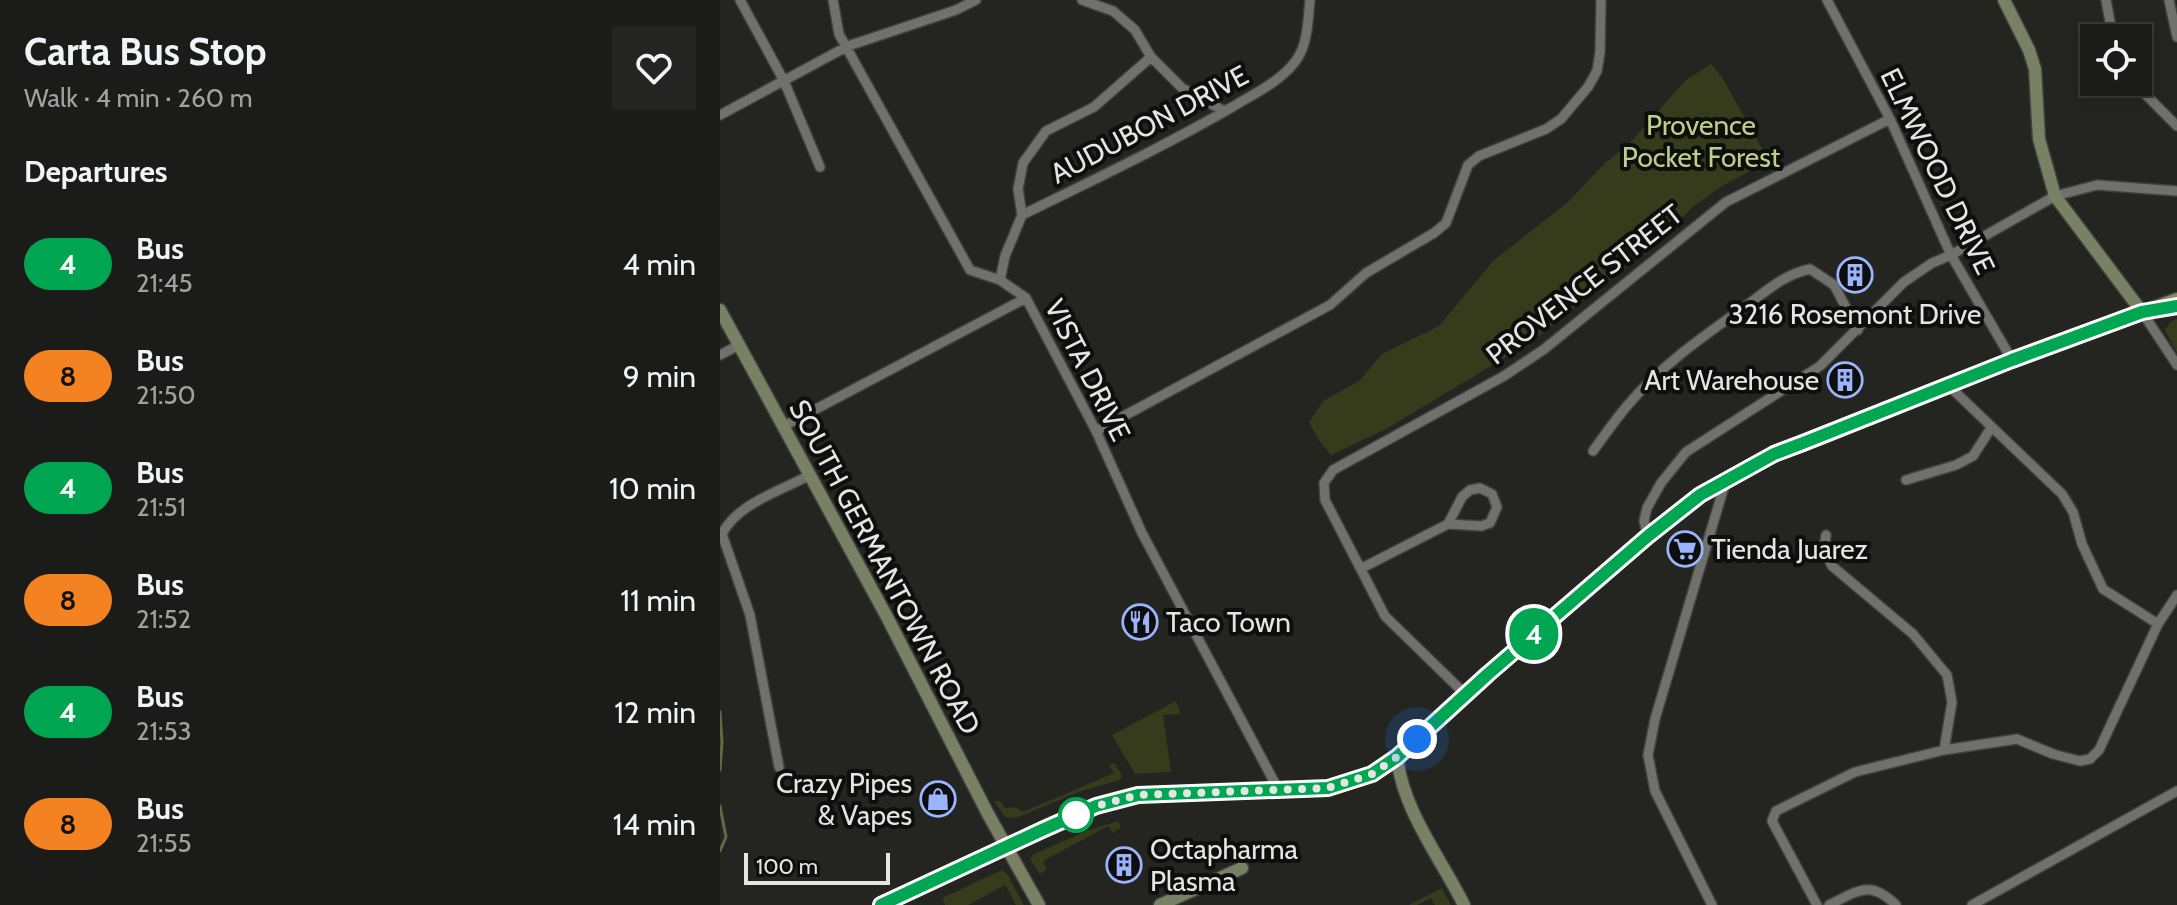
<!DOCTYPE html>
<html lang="en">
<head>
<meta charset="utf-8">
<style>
  body { margin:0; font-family:Cabin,sans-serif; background:#242522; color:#f1f3f6; height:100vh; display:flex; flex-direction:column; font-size:30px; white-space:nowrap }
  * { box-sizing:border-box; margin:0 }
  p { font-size:26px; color:#a0a1a2 }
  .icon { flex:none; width:44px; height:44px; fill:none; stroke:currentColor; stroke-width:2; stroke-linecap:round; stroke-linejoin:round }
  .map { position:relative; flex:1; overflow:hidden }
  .panel { display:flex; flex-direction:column; background:#1b1c19; width:720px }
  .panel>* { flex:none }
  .badge { padding:0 16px; border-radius:26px; font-size:28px; line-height:52px }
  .tools { position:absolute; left:1360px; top:24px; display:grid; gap:16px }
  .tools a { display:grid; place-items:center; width:72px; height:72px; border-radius:0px; background:#1b1c19; box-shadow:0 4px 12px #0003,0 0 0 2px #393a38; font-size:40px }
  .scale { position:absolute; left:24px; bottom:20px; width:146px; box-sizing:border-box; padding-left:8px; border:4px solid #e5e6e3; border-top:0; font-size:22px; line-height:28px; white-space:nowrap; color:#e5e6e3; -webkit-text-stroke:6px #0e0e0c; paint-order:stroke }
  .you { position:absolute; width:40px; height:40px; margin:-20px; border:6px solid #fff; border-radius:50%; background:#1a73e8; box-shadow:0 0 0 12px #1a73e833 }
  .map>.badge { position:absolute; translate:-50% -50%; box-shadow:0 0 0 4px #fff }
  h2 { padding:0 24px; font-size:30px; line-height:72px }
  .round { display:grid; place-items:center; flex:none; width:84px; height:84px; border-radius:0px; background:#242522 }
  .overview { display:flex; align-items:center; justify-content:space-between; height:136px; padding:0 24px }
  h1 { font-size:38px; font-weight:700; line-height:60px }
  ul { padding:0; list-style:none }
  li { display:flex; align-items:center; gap:24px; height:112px; padding:0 24px }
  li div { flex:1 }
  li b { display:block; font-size:30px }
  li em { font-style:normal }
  li .badge { min-width:88px; font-weight:700; text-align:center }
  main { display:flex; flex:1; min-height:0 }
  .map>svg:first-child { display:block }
  .green { fill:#353b1b }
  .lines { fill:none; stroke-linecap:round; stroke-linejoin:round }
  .stream { stroke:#626a42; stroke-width:3 }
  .street-casing { stroke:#41423f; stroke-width:12 }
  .secondary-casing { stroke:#41423f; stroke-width:15 }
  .primary-casing { stroke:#41423f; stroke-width:17 }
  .street { stroke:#70716d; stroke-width:9 }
  .secondary { stroke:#7a8063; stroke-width:12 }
  .primary { stroke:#848e59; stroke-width:14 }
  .line-casing { stroke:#fff; stroke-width:18 }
  .line { stroke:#00a651; stroke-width:12 }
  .walk { stroke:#e5e6e3; stroke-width:8; stroke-dasharray:0 14.4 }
  .stop-dot { fill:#fff; stroke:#00a651; stroke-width:4 }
  .labels { text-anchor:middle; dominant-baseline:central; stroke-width:8; stroke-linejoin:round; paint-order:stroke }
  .street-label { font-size:28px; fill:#e5e6e3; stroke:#0e0e0c }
  .park-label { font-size:28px; fill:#bfce8a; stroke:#0e0e0c }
  .poi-label { font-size:28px; fill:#e5e6e3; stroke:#0e0e0c; text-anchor:start }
</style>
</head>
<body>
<main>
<section class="panel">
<div class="overview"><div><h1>Carta Bus Stop</h1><p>Walk · 4 min · 260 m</p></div><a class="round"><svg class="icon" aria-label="heart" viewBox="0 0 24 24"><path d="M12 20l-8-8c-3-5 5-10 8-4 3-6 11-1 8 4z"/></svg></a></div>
<h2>Departures</h2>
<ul>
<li><span class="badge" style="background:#00a651;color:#fff">4</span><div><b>Bus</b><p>21:45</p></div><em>4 min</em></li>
<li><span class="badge" style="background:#f58220;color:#111">8</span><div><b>Bus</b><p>21:50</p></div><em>9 min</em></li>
<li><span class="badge" style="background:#00a651;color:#fff">4</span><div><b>Bus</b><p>21:51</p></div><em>10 min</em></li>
<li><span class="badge" style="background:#f58220;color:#111">8</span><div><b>Bus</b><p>21:52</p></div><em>11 min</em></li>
<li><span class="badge" style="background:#00a651;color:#fff">4</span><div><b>Bus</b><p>21:53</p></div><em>12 min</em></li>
<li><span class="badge" style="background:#f58220;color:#111">8</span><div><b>Bus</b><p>21:55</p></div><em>14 min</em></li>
</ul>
</section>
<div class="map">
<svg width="1457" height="905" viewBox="0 0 1457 905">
  <rect width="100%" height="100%" fill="#242521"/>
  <path class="green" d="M991,64L1002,77L1049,161L1002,186L973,207L907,266L811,342L666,429L611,455L600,442L589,422L603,401L639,381L662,354L719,326L773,261L848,202L885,163L908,145L965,81Z
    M1457,319V353L1445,330L1450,322Z
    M456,701L461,714L443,715L451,772L415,774L392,735Z
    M394,763L402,775L400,780L361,791L296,818L285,817L274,801H280L285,808L296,807L303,812L394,773L389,765Z
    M398,821L401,827L393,833L388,826L323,861L326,870L320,874L310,859L314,854L366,831Z
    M282,870L287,874L304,905H296L285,885L248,905H225L222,898Z
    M722,888L731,905H715L711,898L697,905H689Z"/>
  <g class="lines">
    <path class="stream" d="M0,712L2,742L0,770
      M0,806L6,837L0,851"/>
    <defs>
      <path id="street" d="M20,0L64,81L100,167
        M113,0L119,34L250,270L280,280L306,298L376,431L422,533L558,789
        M362,0L393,11L415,30L431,57L462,88L504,111
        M1107,0L1170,119L1231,255L1292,360
        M1386,0L1393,38
        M1449,0L1457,37
        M1413,82L1457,126
        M0,115L128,46L236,10L256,0
        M302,215L298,189L303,163L326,131L374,107L431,57
        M280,280L285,256L302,215C373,180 445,146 514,106C535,93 562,81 577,59C588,43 588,19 590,0
        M1422,312L1457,365
        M0,355L19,345
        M1229,386L1342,494L1353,512L1362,544L1383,589L1438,624
        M64,426L306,298
        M376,431L610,305L646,273L714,233L726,223L748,165L759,156L826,129L841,119L868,87L877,71L880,52L881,0
        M873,451C884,436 895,420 907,406C939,367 985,335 1026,306C1046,291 1065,274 1090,269L1114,285L1138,330
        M1186,480L1236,465L1253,456L1271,428
        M1106,535L1104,549L1112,566L1193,634L1227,675L1232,702L1224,750
        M928,536L924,521L927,508L941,483L966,452L1100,366L1184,282L1212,263L1231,255L1335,196L1377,185L1457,191
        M642,568L728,524L742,497L750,490L760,488L772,494L777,507L770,523L761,526L728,524
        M745,694L665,616L605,500L604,483L613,470L784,376L823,350L1006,202L1170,119
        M59,767L30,615L2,534C17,504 60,491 88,476
        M992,905L935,791L928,755L935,719L1006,480
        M1097,905L1052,821L1056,811L1135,772L1224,750L1297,739L1333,754L1360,761L1370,759L1379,750L1438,624L1457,595
        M1109,905C1138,891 1150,879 1176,905
        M1252,905L1457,791"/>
      <path id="secondary" d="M1284,0L1309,50L1315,69L1319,139L1335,196L1422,312
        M0,310L167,617L268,814L319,905
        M677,757C683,811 720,857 744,905
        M440,905L522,868"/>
      <path id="primary" d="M161,905L322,830L376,806L418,795L608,788L652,774L677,757L745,694L928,536L980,495L1054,454L1292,360L1457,300"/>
    </defs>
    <use href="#street" class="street-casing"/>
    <use href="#secondary" class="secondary-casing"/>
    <use href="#primary" class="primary-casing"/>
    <use href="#street" class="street"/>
    <use href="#secondary" class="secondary"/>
    <use href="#primary" class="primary"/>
  </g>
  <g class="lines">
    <defs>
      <path id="line" d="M161,905L322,830L376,806L418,795L608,788L652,774L677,757L768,674L928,536L980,495L1054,454L1083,443L1292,360L1422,312L1457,306"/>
    </defs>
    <use href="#line" class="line-casing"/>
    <use href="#line" class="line"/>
    <path class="walk" d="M356,815L349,818L376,806L418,795L608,788L652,774L677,757L697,739"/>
  </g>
  <defs>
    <symbol id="building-ring" viewBox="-11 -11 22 22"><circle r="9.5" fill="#0e0e0c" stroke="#9ab5fd" stroke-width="1.5"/><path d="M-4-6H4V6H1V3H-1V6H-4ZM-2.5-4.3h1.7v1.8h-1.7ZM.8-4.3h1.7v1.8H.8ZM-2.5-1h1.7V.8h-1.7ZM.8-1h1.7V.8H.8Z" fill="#9ab5fd"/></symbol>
    <symbol id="supermarket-ring" viewBox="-11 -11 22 22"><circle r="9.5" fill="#0e0e0c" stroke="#9ab5fd" stroke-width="1.5"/><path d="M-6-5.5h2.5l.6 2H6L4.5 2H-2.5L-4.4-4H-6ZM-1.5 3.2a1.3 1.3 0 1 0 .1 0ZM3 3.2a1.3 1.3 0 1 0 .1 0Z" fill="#9ab5fd"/></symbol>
    <symbol id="restaurant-ring" viewBox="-11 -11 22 22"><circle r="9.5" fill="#0e0e0c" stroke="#9ab5fd" stroke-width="1.5"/><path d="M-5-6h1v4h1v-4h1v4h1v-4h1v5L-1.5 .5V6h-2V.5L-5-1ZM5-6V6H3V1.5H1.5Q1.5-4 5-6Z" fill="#9ab5fd"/></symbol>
    <symbol id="shop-ring" viewBox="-11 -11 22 22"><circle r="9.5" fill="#0e0e0c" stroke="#9ab5fd" stroke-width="1.5"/><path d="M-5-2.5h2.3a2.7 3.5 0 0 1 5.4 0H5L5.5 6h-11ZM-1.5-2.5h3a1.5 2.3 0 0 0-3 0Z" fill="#9ab5fd"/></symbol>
  </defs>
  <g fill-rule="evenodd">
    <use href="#building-ring" x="1115" y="255" width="40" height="40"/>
    <use href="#building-ring" x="1105" y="360" width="40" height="40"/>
    <use href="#supermarket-ring" x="945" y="529" width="40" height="40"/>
    <use href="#restaurant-ring" x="400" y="602" width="40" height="40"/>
    <use href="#shop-ring" x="198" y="779" width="40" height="40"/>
    <use href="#building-ring" x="384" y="845" width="40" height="40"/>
  </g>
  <circle class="stop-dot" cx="356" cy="815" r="16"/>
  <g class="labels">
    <g class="street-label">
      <text transform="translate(429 124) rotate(-28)">AUDUBON DRIVE</text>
      <text transform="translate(1218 171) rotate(64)">ELMWOOD DRIVE</text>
      <text transform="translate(864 284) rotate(-38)">PROVENCE STREET</text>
      <text transform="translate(368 370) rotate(63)">VISTA DRIVE</text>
      <text transform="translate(165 567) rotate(62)">SOUTH GERMANTOWN ROAD</text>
    </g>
    <g class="park-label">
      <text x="981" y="125">Provence<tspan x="981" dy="32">Pocket Forest</tspan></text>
    </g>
    <g class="poi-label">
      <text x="1135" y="314" text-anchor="middle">3216 Rosemont Drive</text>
      <text x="1099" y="380" text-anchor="end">Art Warehouse</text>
      <text x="991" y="549">Tienda Juarez</text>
      <text x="446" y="622">Taco Town</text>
      <text x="192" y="783" text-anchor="end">Crazy Pipes<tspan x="192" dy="32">&amp; Vapes</tspan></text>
      <text x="430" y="849">Octapharma<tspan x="430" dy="32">Plasma</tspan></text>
    </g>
  </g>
</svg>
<div class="tools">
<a><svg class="icon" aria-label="locate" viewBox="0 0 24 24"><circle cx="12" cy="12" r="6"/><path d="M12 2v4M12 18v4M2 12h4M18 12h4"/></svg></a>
</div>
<div class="scale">100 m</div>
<div class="you" style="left:697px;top:739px"></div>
<b class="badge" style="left:814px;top:634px;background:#00a651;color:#fff">4</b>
</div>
</main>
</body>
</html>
